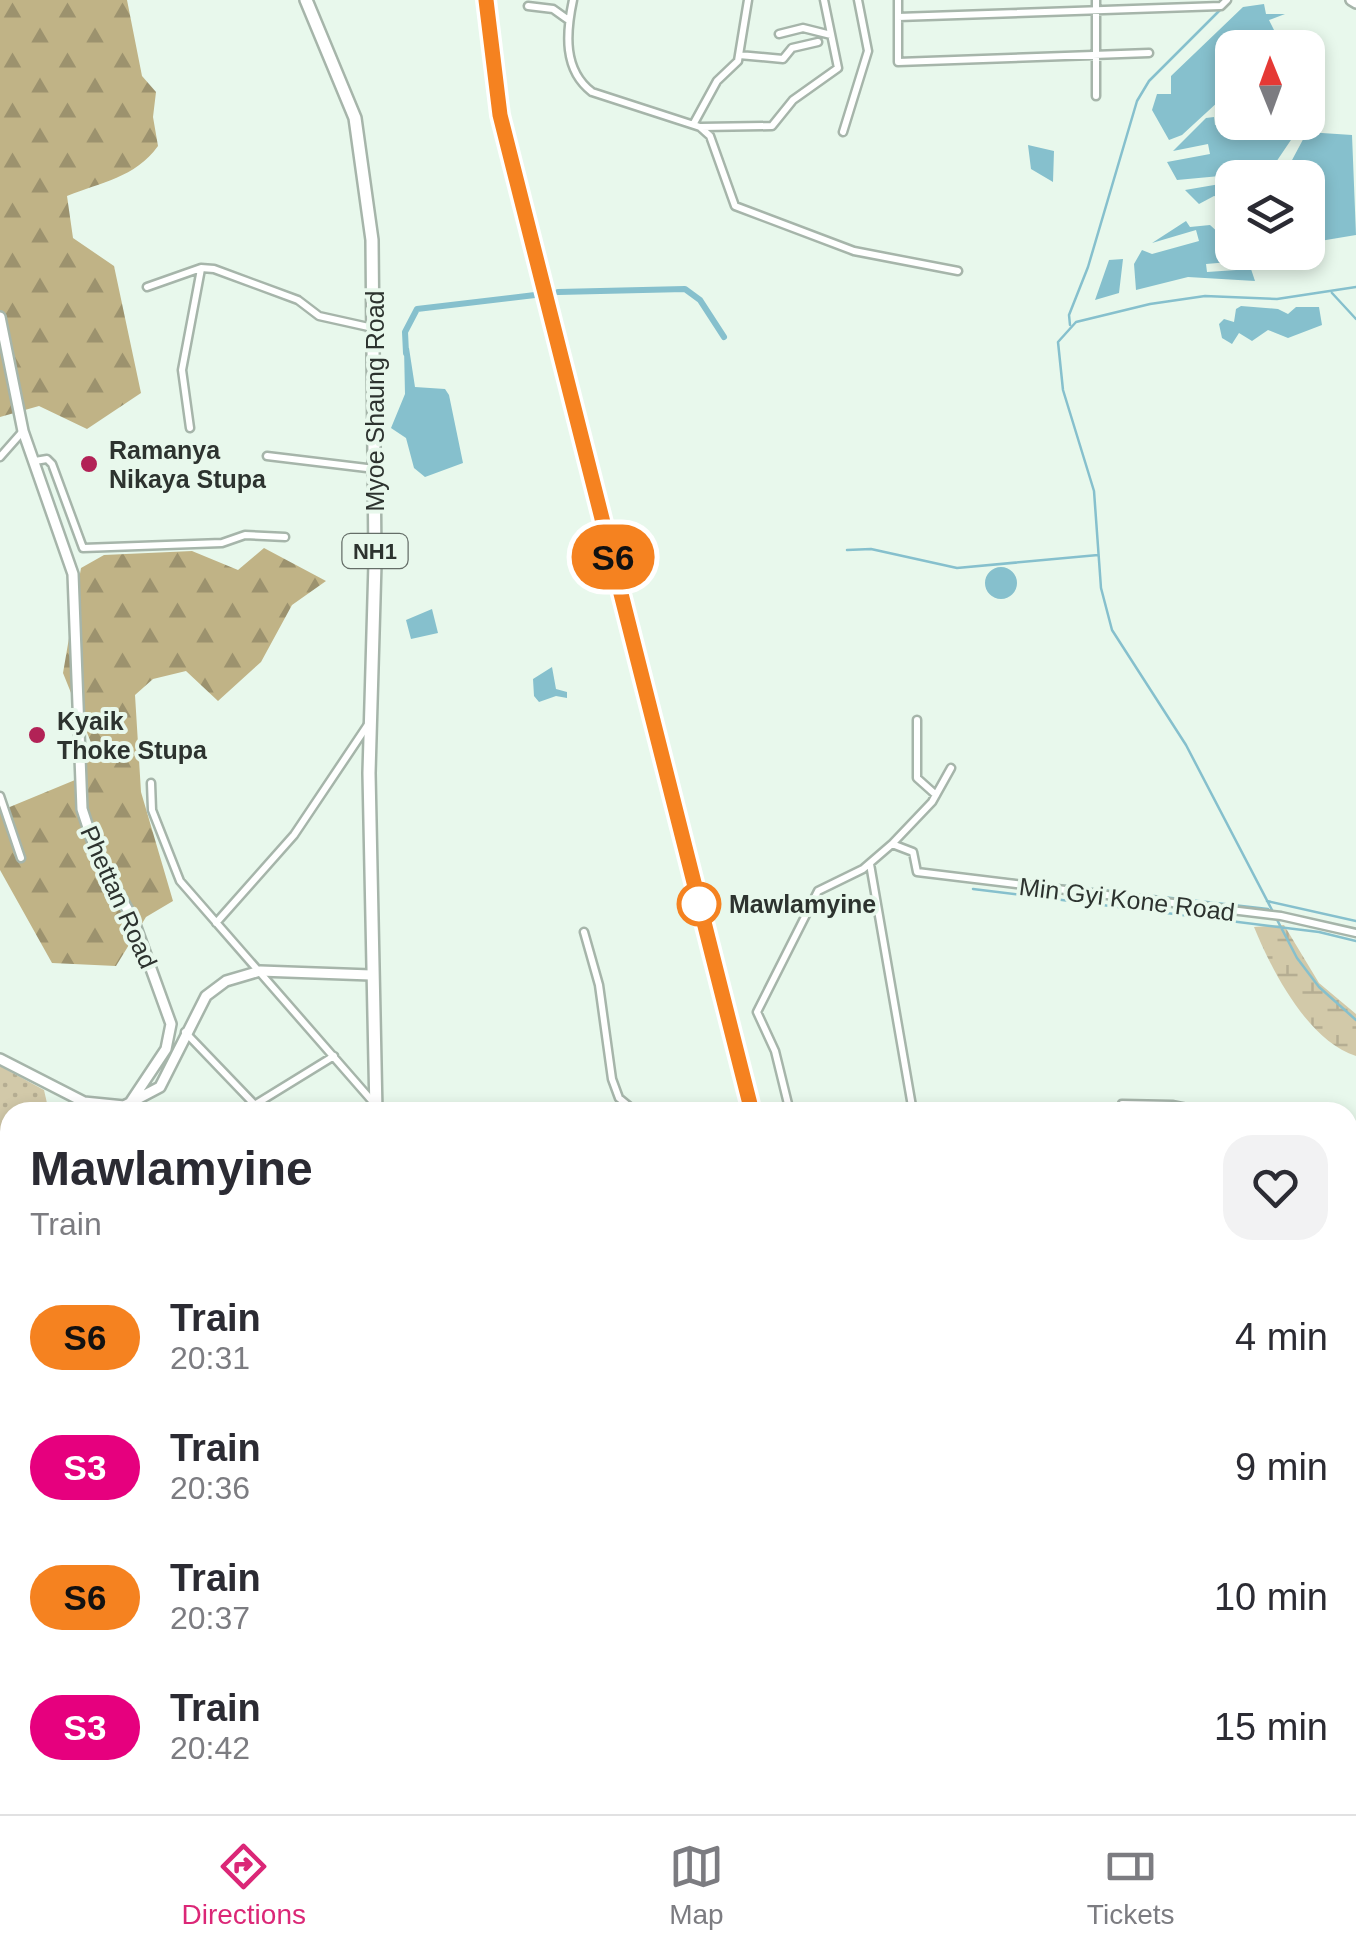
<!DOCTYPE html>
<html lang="en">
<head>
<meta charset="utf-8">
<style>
  body { margin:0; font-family:Helvetica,sans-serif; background:#f2f2f3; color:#2b2b33; height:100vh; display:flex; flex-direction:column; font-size:38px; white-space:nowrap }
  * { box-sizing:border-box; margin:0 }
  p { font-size:32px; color:#7c7c81 }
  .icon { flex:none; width:55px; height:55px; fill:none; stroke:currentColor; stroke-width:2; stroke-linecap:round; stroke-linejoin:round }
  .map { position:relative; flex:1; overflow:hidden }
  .sheet { position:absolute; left:0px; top:1102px; width:1358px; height:712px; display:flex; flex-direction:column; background:#fff; border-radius:30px 30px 0 0; box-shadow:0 5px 15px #0003 }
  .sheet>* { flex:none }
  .badge { padding:0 20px; border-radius:32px; font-size:35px; line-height:65px }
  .needle { width:65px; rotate:359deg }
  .controls { position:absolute; left:1215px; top:30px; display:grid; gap:20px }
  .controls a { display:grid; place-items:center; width:110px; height:110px; border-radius:20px; background:#fff; box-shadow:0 5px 15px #0003; font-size:50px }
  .map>.badge { position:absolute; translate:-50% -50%; box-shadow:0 0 0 5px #fff }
  .round { display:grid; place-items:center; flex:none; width:105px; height:105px; border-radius:30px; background:#f2f2f3 }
  .summary { display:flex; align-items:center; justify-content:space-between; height:170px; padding:0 30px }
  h1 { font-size:48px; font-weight:700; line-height:75px }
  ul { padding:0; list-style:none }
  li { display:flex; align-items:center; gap:30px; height:130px; padding:0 30px }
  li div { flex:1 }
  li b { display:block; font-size:38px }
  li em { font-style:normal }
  li .badge { min-width:110px; font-weight:700; text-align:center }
  .tab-bar { display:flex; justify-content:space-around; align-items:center; height:140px; border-top:2px solid #e1e1e2; background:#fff; font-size:28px; color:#7c7c81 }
  .tab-bar a { display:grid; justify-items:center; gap:5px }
  .tab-bar .selected { color:#db2777 }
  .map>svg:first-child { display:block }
  .forest { fill:url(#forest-firs) }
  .wetland { fill:url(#wetland-marsh) }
  .park { fill:url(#park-dots) }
  .water { fill:#86c0cd }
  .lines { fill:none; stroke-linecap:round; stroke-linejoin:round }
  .stream { stroke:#86c0cd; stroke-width:2.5 }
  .canal { stroke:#86c0cd; stroke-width:6 }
  .street-casing { stroke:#a6b5aa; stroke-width:11 }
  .secondary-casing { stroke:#a6b5aa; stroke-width:14 }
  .highway-casing { stroke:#a6b5aa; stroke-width:16 }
  .street { stroke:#fff; stroke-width:6 }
  .secondary { stroke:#fff; stroke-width:9 }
  .highway { stroke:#fff; stroke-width:11 }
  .rail { stroke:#79837b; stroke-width:2.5; stroke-dasharray:5 10; stroke-linecap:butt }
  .line-casing { stroke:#fff; stroke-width:22 }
  .line { stroke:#f58220; stroke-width:15 }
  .poi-dot { fill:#b22256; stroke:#e8f8ec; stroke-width:4 }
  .stop-dot { fill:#fff; stroke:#f58220; stroke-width:5 }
  .labels { text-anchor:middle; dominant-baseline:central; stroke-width:8; stroke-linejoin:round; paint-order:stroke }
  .shield { fill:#e8f8ec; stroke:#656e68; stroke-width:2.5 }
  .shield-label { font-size:22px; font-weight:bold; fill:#2d332f }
  .street-label { font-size:25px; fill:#2d332f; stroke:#e8f8ec }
  .poi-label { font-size:25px; font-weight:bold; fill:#2d332f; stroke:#e8f8ec; text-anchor:start }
  .stop-label { font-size:25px; font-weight:bold; fill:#2d332f; stroke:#e8f8ec; text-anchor:start }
</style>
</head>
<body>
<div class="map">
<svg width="1356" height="1814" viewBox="0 0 1356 1814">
  <defs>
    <pattern id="forest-firs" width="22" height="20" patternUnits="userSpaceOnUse" patternTransform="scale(2.5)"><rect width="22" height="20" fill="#c0b386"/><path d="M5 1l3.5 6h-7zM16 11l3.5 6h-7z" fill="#9c926e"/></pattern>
    <pattern id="wetland-marsh" width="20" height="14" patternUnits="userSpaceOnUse" patternTransform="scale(2.5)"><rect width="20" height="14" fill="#d2c9a9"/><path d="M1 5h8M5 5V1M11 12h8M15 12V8" fill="none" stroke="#b5ad92"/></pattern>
    <pattern id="park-dots" width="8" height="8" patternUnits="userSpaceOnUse" patternTransform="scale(2.5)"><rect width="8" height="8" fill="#d2c9a9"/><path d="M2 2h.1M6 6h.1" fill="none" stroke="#b5ad92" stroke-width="1.8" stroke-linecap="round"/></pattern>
  </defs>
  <rect width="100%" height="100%" fill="#e8f8ec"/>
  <path class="forest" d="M0,0H127L142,76L156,92L153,117L158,146C135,178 101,182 67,196L73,238L114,266L141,393L87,429L39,406L0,417Z
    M264,548L326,581L292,605L261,662L218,701L186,671L153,679L135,695L141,792L173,901L146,917L116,966L52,963L0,870V811L75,780L92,745L63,673L81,568L104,555L192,551L238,570Z"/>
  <path class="wetland" d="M1284,925L1319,983L1356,1014V1056C1308,1041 1272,971 1254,927Z"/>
  <path class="park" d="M0,1066L44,1090L49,1112H10V1399L0,1401Z"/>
  <path class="water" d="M1264,4L1266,14H1285L1269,20L1282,46L1232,48V89L1182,135L1169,140L1152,110L1157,94H1171V76L1243,7Z
    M1214,117L1215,125L1293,123L1295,134L1266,177L1232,178V200L1214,196L1199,204L1185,190L1220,184V176L1177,180L1167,162L1210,154L1208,144L1173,151L1206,118Z
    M1307,132L1352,135L1356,235L1308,243V178L1283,177Z
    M1028,145L1054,151L1053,182L1031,169Z
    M1186,221L1190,227L1210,225L1232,245V252L1253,260L1206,264L1207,272L1251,269L1255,281L1188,277L1136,290L1134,264L1142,250L1152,254L1199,241L1196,230L1152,243Z
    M1123,259L1119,293L1095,300L1109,260Z
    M1241,306L1278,309L1288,314L1296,307H1319L1322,325L1288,338L1268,330L1252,341L1239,333L1232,344L1222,338L1219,324L1224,319L1234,322L1236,309Z
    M404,348H409L415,387L445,389L449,395L463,463L425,477L414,468L406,438L391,428L405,394Z
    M985 583a16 16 0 1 1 32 0a16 16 0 1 1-32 0Z
    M432,609L438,633L411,639L406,620Z
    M552,667L556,689L567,692V698L556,696L539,702L534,696L533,679Z"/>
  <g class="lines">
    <path class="stream" d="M1356,287L1277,299L1205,296L1150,304L1076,322L1058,342L1063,390L1094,491L1101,588L1112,630L1186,745L1297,958L1319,987L1356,1020
      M1332,293L1356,319
      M1070,325L1069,315L1088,267L1137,101L1149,81L1222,8
      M847,550L871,549L957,568L1098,555
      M961,874L1268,909
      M973,889L1319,932L1356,941
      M1267,901L1356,921
      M1348,1332L1356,1331
      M1348,1388L1349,1370L1356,1362
      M1348,1398L1356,1428
      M1348,1625L1356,1610"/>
    <path class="canal" d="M558,292L685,289L700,300L724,337
      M406,353L405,332L417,309L535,295"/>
    <defs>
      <path id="street" d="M573,0C566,33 563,70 592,92L700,127L710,136L735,206L854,251L958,271
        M898,0V62L1149,53
        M528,6L553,9L567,19
        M898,17L1221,6L1227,0
        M779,34L803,28L831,35
        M739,55L783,59L792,48L818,42
        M1096,96V0
        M694,123L717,81L738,61L748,0
        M701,127L772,126L793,100L838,68L824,0
        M843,132L868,51L858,0
        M147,287L201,268L214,269L298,300L319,316L373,328
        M190,428L182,370L201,269
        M267,456L375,469
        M0,457L23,431
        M35,461L47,459L52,464L83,548L222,543L245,535L285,537
        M917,720V778L936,795
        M951,768L932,802L892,844L913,852L917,872L1281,916L1356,933
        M151,783L152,810L180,881L373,1102
        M0,796L21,858
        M870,864L913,1112
        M216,923L294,835L369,723
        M584,932L599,985L612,1079L619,1098L636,1112
        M185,1032L255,1105
        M243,1112L334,1056
        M790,1112L775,1051L757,1012L818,891L863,869L892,844
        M1121,1112L1122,1104L1172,1105L1207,1112
        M0,1241L10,1242
        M1348,1596L1356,1598
        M0,1684H10
        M1348,1686L1356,1656
        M1348,1696L1356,1700
        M0,1722L10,1726
        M1348,1755L1356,1757
        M1348,1803L1356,1806
        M140,1805L150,1814
        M688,1805L693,1814
        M587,1814L607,1805
        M1311,1814L1314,1805"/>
      <path id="secondary" d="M1351,0L1356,3
        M0,317L23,431L73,574L82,809L98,858L133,919L171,1024L166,1049L124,1112
        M0,1059L84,1102L124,1106L160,1087L206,996L226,981L260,971L371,975
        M295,1805L296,1814"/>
      <path id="highway" d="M306,0L355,118L372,240L375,563L369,773L376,1112
        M793,1805L798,1814"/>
    </defs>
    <use href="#street" class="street-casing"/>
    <use href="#secondary" class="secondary-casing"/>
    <use href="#highway" class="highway-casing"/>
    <use href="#street" class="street"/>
    <use href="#secondary" class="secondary"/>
    <use href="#highway" class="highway"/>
    <path class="rail" d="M486,0L501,115L752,1112
      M1038,1805L1042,1814"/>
  </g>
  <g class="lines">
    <defs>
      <path id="line" d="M486,0L500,115L752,1112"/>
    </defs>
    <use href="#line" class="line-casing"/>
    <use href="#line" class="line"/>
  </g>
  <g class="poi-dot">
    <circle cx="89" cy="464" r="10"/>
    <circle cx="37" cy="735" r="10"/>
  </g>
  <circle class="stop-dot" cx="699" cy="904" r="20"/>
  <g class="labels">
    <rect class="shield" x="342.5" y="534" width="65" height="34" rx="8"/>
    <g class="shield-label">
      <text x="375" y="551">NH1</text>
    </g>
    <g class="street-label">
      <text transform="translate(375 401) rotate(-90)">Myoe Shaung Road</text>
      <text transform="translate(119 897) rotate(66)">Phettan Road</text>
      <text transform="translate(1127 899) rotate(7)">Min Gyi Kone Road</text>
    </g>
    <g class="poi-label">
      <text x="109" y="450">Ramanya<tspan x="109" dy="29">Nikaya Stupa</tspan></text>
      <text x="57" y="721">Kyaik<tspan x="57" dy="29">Thoke Stupa</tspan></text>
    </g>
    <g class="stop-label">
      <text x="729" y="904">Mawlamyine</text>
    </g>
  </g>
</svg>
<div class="controls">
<a><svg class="needle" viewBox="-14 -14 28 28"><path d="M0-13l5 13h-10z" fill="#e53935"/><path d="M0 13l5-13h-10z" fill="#7c7c81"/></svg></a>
<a><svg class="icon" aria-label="layers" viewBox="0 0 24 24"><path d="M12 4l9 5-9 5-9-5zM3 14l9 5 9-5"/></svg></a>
</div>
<b class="badge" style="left:613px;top:557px;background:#f58220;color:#111">S6</b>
<section class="sheet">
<div class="summary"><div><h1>Mawlamyine</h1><p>Train</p></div><a class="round"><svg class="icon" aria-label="heart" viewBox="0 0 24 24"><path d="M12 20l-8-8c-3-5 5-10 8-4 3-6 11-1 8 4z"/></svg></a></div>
<ul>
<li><span class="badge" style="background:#f58220;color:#111">S6</span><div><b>Train</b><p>20:31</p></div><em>4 min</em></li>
<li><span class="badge" style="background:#e6007e;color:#fff">S3</span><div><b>Train</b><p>20:36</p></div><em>9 min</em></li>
<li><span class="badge" style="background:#f58220;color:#111">S6</span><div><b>Train</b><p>20:37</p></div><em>10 min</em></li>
<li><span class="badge" style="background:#e6007e;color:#fff">S3</span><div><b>Train</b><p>20:42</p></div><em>15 min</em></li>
</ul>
</section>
</div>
<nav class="tab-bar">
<a class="selected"><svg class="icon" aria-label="directions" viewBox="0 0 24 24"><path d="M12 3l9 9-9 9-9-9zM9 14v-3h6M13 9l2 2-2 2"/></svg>Directions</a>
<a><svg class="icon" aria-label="map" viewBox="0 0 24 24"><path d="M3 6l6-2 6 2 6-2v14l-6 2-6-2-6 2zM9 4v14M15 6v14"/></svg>Map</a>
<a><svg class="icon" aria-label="tickets" viewBox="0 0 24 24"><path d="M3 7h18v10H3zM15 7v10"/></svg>Tickets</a>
</nav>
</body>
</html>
